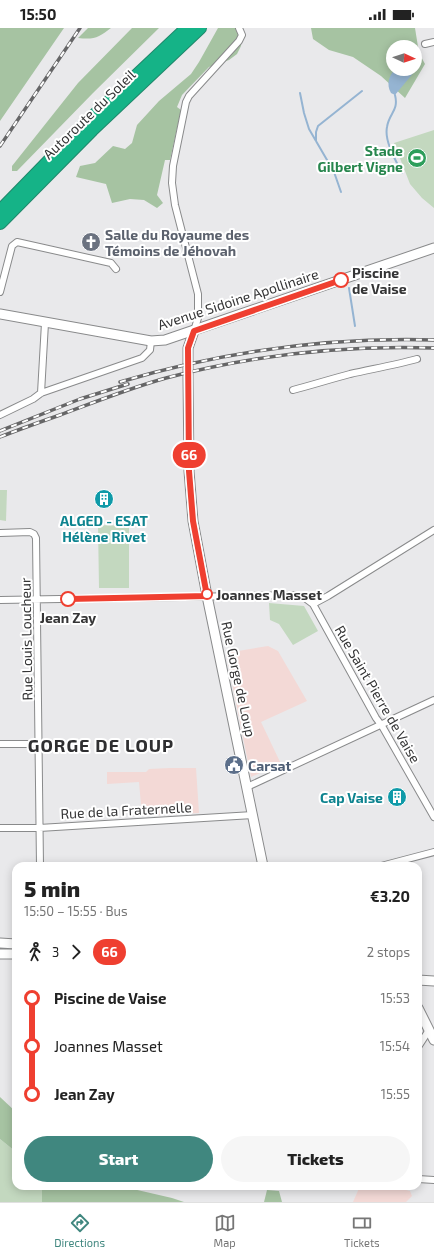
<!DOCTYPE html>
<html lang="en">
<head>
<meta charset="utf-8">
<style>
  body { margin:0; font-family:"Exo 2",sans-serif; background:#f6f6f6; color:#222; height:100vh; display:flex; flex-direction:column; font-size:15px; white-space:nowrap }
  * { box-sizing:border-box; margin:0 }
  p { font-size:13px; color:#767676 }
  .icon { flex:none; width:22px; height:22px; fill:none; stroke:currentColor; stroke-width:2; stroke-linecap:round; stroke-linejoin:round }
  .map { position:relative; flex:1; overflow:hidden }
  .drawer { position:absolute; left:12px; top:834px; width:410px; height:328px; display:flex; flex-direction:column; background:#fff; border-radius:12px; box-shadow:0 2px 10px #0003 }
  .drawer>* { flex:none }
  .badge { padding:0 8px; border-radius:13px; font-size:14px; line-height:26px }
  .needle { width:26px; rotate:93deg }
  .buttons { position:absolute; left:386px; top:12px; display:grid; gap:8px }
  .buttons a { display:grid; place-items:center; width:36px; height:36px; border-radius:50%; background:#fff; box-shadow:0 2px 10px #0003; font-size:20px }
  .map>.badge { position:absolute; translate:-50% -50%; box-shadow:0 0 0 2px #fff }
  .legs { display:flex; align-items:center; gap:6px; height:44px; padding:0 12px; font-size:13px }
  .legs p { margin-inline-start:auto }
  .summary { display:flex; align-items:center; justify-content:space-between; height:68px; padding:0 12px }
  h1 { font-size:22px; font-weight:800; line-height:30px }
  .action { display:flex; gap:8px; margin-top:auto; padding:8px 12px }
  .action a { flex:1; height:46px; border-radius:24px; background:#40877f; color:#fff; font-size:16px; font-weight:800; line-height:46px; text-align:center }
  .action a+a { background:#f6f6f6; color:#222 }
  ul { padding:0 12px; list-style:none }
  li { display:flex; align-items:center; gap:14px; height:48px; font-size:15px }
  li i { display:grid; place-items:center; width:6px; height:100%; margin:0 5px; background:currentColor }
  li i::after { content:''; width:10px; height:10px; margin:-5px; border:3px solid; border-radius:50%; background:#fff }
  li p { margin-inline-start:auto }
  li:first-child i { background:linear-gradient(#0000 50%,currentColor 0) }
  li:last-child i { background:linear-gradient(currentColor 50%,#0000 0) }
  .status { display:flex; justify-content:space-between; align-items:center; height:28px; padding:0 20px; background:#fff; direction:ltr }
  .status svg { height:11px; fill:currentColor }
  .tabs { display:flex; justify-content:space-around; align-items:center; height:56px; border-top:1px solid #e0e0e0; background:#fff; font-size:11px; color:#767676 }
  .tabs a { display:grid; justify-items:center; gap:2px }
  .tabs .active { color:#40877f }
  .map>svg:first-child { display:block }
  .education { fill:#f3d9d6 }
  .green { fill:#c3d8bf }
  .forest { fill:#a6c3a2; fill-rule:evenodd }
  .water { fill:#95b4d2 }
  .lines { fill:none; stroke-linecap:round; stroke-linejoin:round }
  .stream { stroke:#95b4d2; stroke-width:2 }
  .street-casing { stroke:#898a8b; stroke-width:8 }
  .secondary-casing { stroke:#898a8b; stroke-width:11 }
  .highway-casing { stroke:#20876b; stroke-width:14 }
  .street { stroke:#fff; stroke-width:6 }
  .secondary { stroke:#fff; stroke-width:9 }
  .highway { stroke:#15b387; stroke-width:12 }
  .rail-casing { stroke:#666667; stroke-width:3.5 }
  .rail { stroke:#fff; stroke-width:2; stroke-dasharray:6; stroke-linecap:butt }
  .line-1-casing { stroke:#fff; stroke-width:9 }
  .line-1 { stroke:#ef3f30; stroke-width:6 }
  .stop-1-dot { fill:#fff; stroke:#ef3f30; stroke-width:2 }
  .labels { text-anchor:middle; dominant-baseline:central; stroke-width:4; stroke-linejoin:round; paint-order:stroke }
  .street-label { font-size:14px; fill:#353536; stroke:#fff }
  .leisure-label { font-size:14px; font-weight:bold; fill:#27864d; stroke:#fff; text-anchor:end }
  .worship-label { font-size:14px; font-weight:bold; fill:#5b616d; stroke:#fff; text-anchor:start }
  .stop-label { font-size:14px; font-weight:bold; fill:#353536; stroke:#fff; text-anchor:start }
  .culture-label { font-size:14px; font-weight:bold; fill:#0d838f; stroke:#fff }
  .service-label { font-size:14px; font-weight:bold; fill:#4e5e75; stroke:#fff; text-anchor:start }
  .district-label { font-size:18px; font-weight:bold; letter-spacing:1px; fill:#2f2f31; stroke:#fff }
</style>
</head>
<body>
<div class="status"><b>15:50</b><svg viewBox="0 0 49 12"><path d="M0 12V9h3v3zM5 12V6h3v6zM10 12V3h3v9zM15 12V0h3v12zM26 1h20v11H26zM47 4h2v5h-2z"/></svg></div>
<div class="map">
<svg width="434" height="1174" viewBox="0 0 434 1174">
  <rect width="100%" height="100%" fill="#e9e9eb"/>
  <path class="education" d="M268,618L278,623L307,673L261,694L281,736L251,749L226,625Z
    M170,740H196L199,785L142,788L139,754L107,756V744H146L149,741Z
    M360,1158H390L410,1163L412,1168L406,1174H353Z"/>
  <path class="green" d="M434,102V180L422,170L410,156L394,115Z
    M0,462H7L6,493L0,492Z
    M98,497L129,498V560H99Z
    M269,575L304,578L318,603L293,617L279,596L270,592Z
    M0,1111L16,1124V1158H42V1174H0Z"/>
  <path class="forest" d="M0,0H64L0,93Z
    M88,0H111C99,9 95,12 78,10Z
    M132,0H159L93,65L17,143H12V138L78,55Z
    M218,0H243L241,18L237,26L229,32L209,39L182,67L177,79L181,82L170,132H165L157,167L163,175L157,180L144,172L130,171L112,175L106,156L76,149L80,138L95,135L113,118L125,121L132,115L137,97L159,73L191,46L199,34Z
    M311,0H415L419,25L425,36L405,70L381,48L353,29L329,22L313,11ZM393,19H415V41H393Z
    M0,1069L16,1084V1124L0,1111Z
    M42,1158H107L112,1162L117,1158H120L172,1170L184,1174H42Z
    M267,1162L279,1163L282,1174H264Z"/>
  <path class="water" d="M415,37V43L395,67L391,65C386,56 389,48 395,41H415Z"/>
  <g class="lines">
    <path class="stream" d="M300,65L304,85L309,101L334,144L341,164
      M395,67C399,83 389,85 387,99C384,113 396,133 402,145
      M316,113V104L318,98L362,63
      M349,260L355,298"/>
    <defs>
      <path id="street" d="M425,16L434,14
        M0,264L12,218L17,214L111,235L116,241
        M194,303L198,290V266L175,177L172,155L173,138L186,74L189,68L239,13L242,7L239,0
        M293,362C312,357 331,351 350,346C372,341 395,337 417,331
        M41,365L45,295
        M0,387L33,371L41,365L142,330L150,322L151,313
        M0,505L30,504L34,506L36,510L40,838
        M0,572L296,567L305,570L313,576L376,690L382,698L434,789
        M313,576L328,568L434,502
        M0,716H39
        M247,759L434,672
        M0,800H39L253,787
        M381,838L434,824
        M418,1019L429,1002
        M418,1151L434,1152"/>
      <path id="secondary" d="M0,286L151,313L165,312L434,220
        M194,303L188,320V349L189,443L193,493L207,568L263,838
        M0,915L16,916
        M0,926H16
        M418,952L434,953
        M418,980L434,1012"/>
      <path id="highway" d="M0,183L85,96L187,0
        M0,195L92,102L200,0"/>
    </defs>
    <use href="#street" class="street-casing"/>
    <use href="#secondary" class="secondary-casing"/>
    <use href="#highway" class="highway-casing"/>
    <use href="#street" class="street"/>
    <use href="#secondary" class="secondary"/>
    <use href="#highway" class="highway"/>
    <defs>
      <path id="rail" d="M0,118L80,0
        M120,354C221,324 328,309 434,312
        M0,403L80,371L128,356
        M0,409C20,401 40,394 60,387C95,374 130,360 166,350C253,327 345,317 434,320"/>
    </defs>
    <use href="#rail" class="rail-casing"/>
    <use href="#rail" class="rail"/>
  </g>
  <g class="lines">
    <defs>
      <path id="line-1" d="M68,571L207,568L193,493L189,443L188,320L194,303L341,252"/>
    </defs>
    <use href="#line-1" class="line-1-casing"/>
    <use href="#line-1" class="line-1"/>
  </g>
  <defs>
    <symbol id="stadium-disc" viewBox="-11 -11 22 22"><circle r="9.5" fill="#2e9e5b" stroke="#fff"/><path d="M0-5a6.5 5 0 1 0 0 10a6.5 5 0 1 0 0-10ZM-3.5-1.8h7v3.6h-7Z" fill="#fff"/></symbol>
    <symbol id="church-disc" viewBox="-11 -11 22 22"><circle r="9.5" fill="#6b7280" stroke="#fff"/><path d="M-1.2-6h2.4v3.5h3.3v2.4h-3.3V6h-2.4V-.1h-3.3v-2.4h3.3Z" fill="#fff"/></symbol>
    <symbol id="building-disc" viewBox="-11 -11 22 22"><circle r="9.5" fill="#0f9aa8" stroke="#fff"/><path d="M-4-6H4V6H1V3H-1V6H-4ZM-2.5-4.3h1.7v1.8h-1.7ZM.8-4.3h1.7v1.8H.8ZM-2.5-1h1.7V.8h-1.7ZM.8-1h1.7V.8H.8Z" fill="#fff"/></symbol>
    <symbol id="civic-disc" viewBox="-11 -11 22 22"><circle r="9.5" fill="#5c6f8a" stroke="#fff"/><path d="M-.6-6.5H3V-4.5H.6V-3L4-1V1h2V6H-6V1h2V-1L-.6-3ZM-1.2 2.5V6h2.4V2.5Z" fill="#fff"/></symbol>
  </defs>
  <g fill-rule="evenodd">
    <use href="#stadium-disc" x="406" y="119" width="22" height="22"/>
    <use href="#church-disc" x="80" y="203" width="22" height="22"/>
    <use href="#building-disc" x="93" y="460" width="22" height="22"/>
    <use href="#civic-disc" x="223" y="726" width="22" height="22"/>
    <use href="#building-disc" x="386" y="758" width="22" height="22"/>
  </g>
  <g class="stop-1-dot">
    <circle cx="341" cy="252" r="7"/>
    <circle cx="207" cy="566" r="5"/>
    <circle cx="68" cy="571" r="7"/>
  </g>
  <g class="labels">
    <g class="street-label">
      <text transform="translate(89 86) rotate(-44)">Autoroute du Soleil</text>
      <text transform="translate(238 271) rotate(-18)">Avenue Sidoine Apollinaire</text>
      <text transform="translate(26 611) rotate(-91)">Rue Louis Loucheur</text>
      <text transform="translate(239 651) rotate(78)">Rue Gorge de Loup</text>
      <text transform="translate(378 666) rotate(60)">Rue Saint Pierre de Vaise</text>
      <text transform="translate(126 782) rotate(-3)">Rue de la Fraternelle</text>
    </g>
    <g class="leisure-label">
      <text x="403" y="122">Stade<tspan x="403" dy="16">Gilbert Vigne</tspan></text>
    </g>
    <g class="worship-label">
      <text x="105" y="206">Salle du Royaume des<tspan x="105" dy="16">Témoins de Jéhovah</tspan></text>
    </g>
    <g class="stop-label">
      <text x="352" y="244">Piscine<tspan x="352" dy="16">de Vaise</tspan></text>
      <text x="216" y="566">Joannes Masset</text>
      <text x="68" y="589" text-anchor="middle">Jean Zay</text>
    </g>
    <g class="culture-label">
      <text x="104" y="492">ALGED - ESAT<tspan x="104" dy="16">Hélène Rivet</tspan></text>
      <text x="383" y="769" text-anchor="end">Cap Vaise</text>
    </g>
    <g class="service-label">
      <text x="248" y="737">Carsat</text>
    </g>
    <g class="district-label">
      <text x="101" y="717">GORGE DE LOUP</text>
    </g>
  </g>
</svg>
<div class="buttons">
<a><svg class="needle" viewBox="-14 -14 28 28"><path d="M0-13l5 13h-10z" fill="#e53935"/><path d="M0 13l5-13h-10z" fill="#767676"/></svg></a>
</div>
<b class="badge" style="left:189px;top:427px;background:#ef3f30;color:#fff">66</b>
<section class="drawer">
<div class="summary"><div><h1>5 min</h1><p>15:50 – 15:55 · Bus</p></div><b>€3.20</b></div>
<div class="legs"><svg class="icon" aria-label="walk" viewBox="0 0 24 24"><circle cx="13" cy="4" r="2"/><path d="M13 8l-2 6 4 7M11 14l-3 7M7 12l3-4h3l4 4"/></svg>3<svg class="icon" aria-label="forward" viewBox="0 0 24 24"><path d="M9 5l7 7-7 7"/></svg><b class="badge" style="background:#ef3f30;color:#fff">66</b><p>2 stops</p></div>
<ul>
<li><i style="color:#ef3f30"></i><b>Piscine de Vaise</b><p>15:53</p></li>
<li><i style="color:#ef3f30"></i><span>Joannes Masset</span><p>15:54</p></li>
<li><i style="color:#ef3f30"></i><b>Jean Zay</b><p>15:55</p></li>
</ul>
<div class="action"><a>Start</a><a>Tickets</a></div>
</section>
</div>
<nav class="tabs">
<a class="active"><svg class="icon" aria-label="directions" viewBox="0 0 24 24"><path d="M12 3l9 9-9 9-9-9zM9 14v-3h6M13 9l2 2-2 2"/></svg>Directions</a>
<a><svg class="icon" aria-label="map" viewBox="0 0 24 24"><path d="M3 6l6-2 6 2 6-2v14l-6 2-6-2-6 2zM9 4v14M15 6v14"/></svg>Map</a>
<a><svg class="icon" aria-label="tickets" viewBox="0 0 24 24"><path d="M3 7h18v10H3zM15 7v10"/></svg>Tickets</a>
</nav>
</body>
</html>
